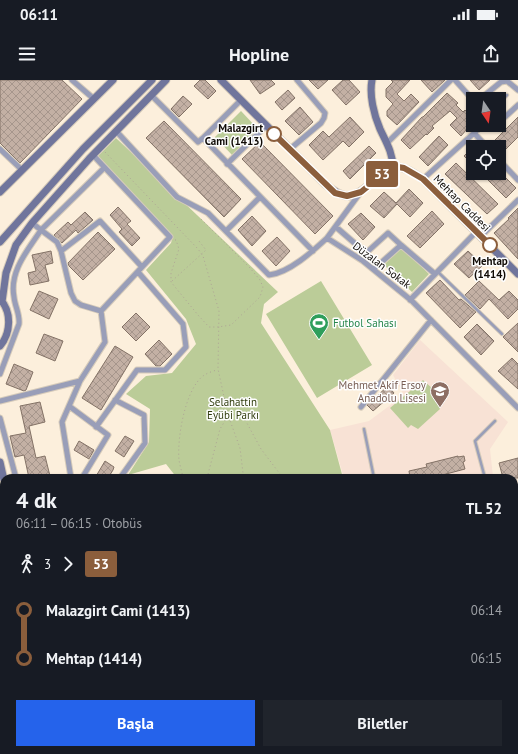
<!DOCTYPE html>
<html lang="tr">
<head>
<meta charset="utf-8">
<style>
  body { margin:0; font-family:"PT Sans",sans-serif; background:#20242c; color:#f1f3f6; height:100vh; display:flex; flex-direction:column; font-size:15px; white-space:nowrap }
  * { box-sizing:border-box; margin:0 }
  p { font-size:13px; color:#9ea1a6 }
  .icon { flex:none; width:22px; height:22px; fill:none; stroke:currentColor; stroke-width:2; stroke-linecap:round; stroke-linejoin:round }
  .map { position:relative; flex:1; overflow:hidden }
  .details { position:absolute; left:0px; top:394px; width:518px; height:280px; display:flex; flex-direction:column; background:#171b24; border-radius:12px 12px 0 0; box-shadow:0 1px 3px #0004 }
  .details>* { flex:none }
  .badge { padding:0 8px; border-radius:3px; font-size:14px; line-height:26px }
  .needle { width:26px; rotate:167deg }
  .controls { position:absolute; left:466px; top:12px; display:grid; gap:8px }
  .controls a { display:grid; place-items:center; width:40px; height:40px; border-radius:0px; background:#171b24; box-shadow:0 1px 3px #0004; font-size:20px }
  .map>.badge { position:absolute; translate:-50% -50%; box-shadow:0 0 0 2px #fff }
  .legs { display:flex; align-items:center; gap:6px; height:44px; padding:0 16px; font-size:13px }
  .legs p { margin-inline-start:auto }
  .summary { display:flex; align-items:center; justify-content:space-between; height:68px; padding:0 16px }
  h1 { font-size:22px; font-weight:800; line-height:30px }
  .action { display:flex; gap:8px; margin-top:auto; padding:8px 16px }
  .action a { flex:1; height:46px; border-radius:0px; background:#2563eb; color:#fff; font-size:16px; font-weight:800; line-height:46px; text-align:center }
  .action a+a { background:#20242c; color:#f1f3f6 }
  ul { padding:0 16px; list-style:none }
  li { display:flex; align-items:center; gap:14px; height:48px; font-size:15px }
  li i { display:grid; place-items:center; width:6px; height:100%; margin:0 5px; background:currentColor }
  li i::after { content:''; width:10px; height:10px; margin:-5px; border:3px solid; border-radius:50%; background:#171b24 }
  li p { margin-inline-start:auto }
  li:first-child i { background:linear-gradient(#0000 50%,currentColor 0) }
  li:last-child i { background:linear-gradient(currentColor 50%,#0000 0) }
  .status { display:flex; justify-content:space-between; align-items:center; height:28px; padding:0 20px; background:#171b24; direction:ltr }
  .status svg { height:11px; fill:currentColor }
  header { display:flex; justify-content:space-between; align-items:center; height:52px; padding:0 16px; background:#171b24; font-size:18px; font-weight:800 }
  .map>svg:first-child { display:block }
  .education { fill:#f8e2d5 }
  .park { fill:#bbcc98 }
  .building { fill:url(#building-cross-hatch); stroke:#837266 }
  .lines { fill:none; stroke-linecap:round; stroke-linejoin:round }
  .lane-casing { stroke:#d6cbba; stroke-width:4.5 }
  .street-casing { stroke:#d6cbba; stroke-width:7 }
  .secondary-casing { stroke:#d6cbba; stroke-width:9 }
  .path { stroke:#aea495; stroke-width:1; stroke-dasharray:1 3; stroke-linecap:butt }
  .lane { stroke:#999eb8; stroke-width:2.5 }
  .street { stroke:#999eb8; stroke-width:5 }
  .secondary { stroke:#70759c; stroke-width:7 }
  .line-1-casing { stroke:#fff; stroke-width:9 }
  .line-1 { stroke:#8b5e3c; stroke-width:6 }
  .stop-1-dot { fill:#fff; stroke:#8b5e3c; stroke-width:2 }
  .labels { text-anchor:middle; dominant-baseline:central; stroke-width:3; stroke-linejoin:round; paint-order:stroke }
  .stop-label { font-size:11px; font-weight:bold; fill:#100b06; stroke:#fefefe; text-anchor:end }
  .street-label { font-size:11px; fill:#100b06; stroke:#fefefe }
  .leisure-label { font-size:11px; fill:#27864d; stroke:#fefefe; text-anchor:start }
  .education-label { font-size:11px; fill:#785e54; stroke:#fefefe; text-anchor:end }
  .park-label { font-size:11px; fill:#313d0e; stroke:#fefefe }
</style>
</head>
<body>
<div class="status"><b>06:11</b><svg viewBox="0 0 49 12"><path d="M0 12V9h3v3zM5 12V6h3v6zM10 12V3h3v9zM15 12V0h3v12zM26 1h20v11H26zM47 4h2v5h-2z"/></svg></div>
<header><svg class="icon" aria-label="menu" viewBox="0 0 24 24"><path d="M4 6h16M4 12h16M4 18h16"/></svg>Hopline<svg class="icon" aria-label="share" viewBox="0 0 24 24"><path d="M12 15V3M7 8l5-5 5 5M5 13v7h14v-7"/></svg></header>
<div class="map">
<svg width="518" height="674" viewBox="0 0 518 674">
  <defs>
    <pattern id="building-cross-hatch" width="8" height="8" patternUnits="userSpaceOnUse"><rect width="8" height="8" fill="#c3b0a4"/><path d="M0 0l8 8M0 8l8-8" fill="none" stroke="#a6968c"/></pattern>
  </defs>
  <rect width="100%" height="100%" fill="#fcefdc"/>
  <path class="education" d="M420,260L508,342L490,369L493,397L488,398H344L330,350L369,341L404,315L393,295Z"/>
  <path class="park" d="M241,31L258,49L232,75L215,57Z
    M116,58L278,212L264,224L261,243L330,350L343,398H177L166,384L128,395L149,362L150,329L126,314L146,296L172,293L196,264L186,239L146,190L171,163L173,156L98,76Z
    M401,167L429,194L412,212L384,185Z
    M321,201L372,285L317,318L266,234Z
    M423,300L442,317L437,323L440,329L418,349L411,345L408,348L390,328Z"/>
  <path class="building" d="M0,0H62L82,19L20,83L0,63Z
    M200,0H205L216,11L208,19L194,6Z
    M250,0H271L275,4L260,14Z
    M309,0H328L318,9Z
    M343,0H349L360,12L346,25L332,10Z
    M391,0H410L397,14L404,21L411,14L419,22L397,45L387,36V31L393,24L386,17V9L393,2Z
    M421,0H445L432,12Z
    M470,0H490L479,10Z
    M288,10L295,18L282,30L275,22Z
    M447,13L458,23L456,25L463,32L465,30L470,35L473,34V42L461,56L450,45L457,38L450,31L432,46L434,48L427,55L426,54L410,69L401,60L422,37H423Z
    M183,16L192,24L179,37L171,29Z
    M300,27L313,42L299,55L285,41Z
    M350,37L364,52L349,67L343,61L323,80L309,65L323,51L329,57Z
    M518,37V57L502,73L499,70V67H496L492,63Z
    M164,41L241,119L224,137L146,58Z
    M439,56L448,65L428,86L419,77Z
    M260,62L333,136L315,154L242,79Z
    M369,66L376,73L350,99L343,91Z
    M473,67V85L464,76Z
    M456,83L498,124L487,134L445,94Z
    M481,93H501L516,108L506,118Z
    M409,109L423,123L410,137L397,124L384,138L370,126L384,112L396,123Z
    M118,127L131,141L127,144L140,158L132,166L119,152L122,149L110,135Z
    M518,128V179L494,153L509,139L508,138Z
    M432,131L444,144L420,168L407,156Z
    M85,132L93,140L78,153L76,150L62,163L54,155L68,142L71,145Z
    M361,133L375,147L363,160L348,144Z
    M252,136L266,151L252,166L238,150Z
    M98,152L115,169L83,200L69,186L68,183Z
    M277,157L290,171L276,186L262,171Z
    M51,171L53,183L45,185L49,201L30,205L28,193L36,191L32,175Z
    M468,171L483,185L469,198L454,184Z
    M440,200L459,220L461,219L476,232L460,248L426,213Z
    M479,201L499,220L509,211L518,220V229L508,239L489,219L480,229L465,215Z
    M39,211L58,219L49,239L30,230Z
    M136,233L150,247L136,261L122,247Z
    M518,243V272L503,257Z
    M477,244L494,261L481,275L464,257Z
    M44,254L63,261L55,281L36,273Z
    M159,260L172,274L160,286H156L145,274Z
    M115,266L133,277L101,330L82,318Z
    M512,278L518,284V309L498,291Z
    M14,284L33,292L26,310L24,311L6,304Z
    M388,306L394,313L373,331L367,325Z
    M40,322L45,342L29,346L36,378L45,376L50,396L29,398L24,375L15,377L10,356L26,353L20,326Z
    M125,356L134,361L124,377L115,371Z
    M79,361L94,370L89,379L74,370Z
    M458,376V377L464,376L465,381L463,382L465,389L431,398H410L409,391L427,387L426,384Z
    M518,378V398H503L499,383Z
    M105,381L114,387L113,390L108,398H95Z"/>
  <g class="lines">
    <defs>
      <path id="lane" d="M499,23L507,15
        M438,192L502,254
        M364,349L374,398
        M485,398L475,361L495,341
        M307,670L308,674"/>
      <path id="street" d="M72,0L94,19
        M455,0L473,20
        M151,15L198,62L203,58
        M480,19L501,2L507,1L518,10
        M241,20L203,58L313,171
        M499,39L505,37L518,25
        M116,51L177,117L208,133L269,195C289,193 313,171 327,158L363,181L412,221L518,328
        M474,53L487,67
        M387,63L451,0
        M0,69L22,90
        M290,69L321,43L324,38L325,33L297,0
        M499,80L518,100
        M227,84L266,46
        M423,99L483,45
        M32,143L41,150L104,88
        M336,147L366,173L388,153L401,165
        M226,151L260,117
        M481,156L518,120
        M327,158L360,113
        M61,171L100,141L142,187
        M374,189L401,165L435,194
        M410,220L476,152
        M0,294L19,244C20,234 15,227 14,217C9,191 28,170 41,150L57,162L61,171L71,213L75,221L81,225L101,231
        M115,320L144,335L145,363L120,398
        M0,321L80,301
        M69,326L108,355L82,398
        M361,327L431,240
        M0,338L16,398
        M96,347L137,290H165L186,267L183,244L138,192
        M71,398L62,342L80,301L105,262L101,231L170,157L93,75
        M514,432H517L518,437
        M514,525L518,524
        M0,547L4,546
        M0,567L4,582
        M514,584L518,583
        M514,602L518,601
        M514,658L518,674
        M0,669H4
        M51,670L52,674
        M148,670V674
        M190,670L191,674
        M255,670L256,674
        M458,670L459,674
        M488,670L489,674
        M162,674L179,670
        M332,674L350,670"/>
      <path id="secondary" d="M221,0L325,104C352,127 358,113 381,95C386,91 391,87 397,87C406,87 415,94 423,99L518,194
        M372,0C369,15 374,35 380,49C386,62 393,73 393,88
        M0,112L113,0
        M0,162L83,69L152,0
        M0,219C12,232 11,253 0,266
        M2,222L6,193L16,165L32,143L89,79L166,0
        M0,382L4,400
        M514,420L518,419
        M0,427L4,445
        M0,528L4,522
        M0,536L4,541
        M117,670L118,674
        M365,670L366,674"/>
    </defs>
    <use href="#lane" class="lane-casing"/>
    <use href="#street" class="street-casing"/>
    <use href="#secondary" class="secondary-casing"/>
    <path class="path" d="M105,72L198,169L203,176L219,231L218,289L228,335L240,368L243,393
      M175,160H176L179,169L171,193V202L198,235L209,247H218L231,245L260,217L263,207L260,200L250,188L201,139L203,138
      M172,201L206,170L199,161
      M229,335L242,334L261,369L283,398
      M183,398C182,392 180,386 179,380C177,358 185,310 203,296C207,293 213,291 217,290
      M207,398L220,349L228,336"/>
    <use href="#lane" class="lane"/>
    <use href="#street" class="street"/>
    <use href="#secondary" class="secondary"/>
  </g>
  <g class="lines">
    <defs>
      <path id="line-1" d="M274,54L335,113L347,116L361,112L388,90L398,87L404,88L423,99L490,165"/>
    </defs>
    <use href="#line-1" class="line-1-casing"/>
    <use href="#line-1" class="line-1"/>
  </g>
  <defs>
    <symbol id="stadium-pin" viewBox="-11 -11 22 30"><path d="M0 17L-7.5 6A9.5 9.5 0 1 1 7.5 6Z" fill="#2e9e5b" stroke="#fefefe"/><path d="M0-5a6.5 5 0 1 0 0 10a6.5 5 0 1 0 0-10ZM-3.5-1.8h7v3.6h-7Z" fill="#fff"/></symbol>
    <symbol id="school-pin" viewBox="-11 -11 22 30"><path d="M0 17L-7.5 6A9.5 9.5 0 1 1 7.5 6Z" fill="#8d6e63" stroke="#fefefe"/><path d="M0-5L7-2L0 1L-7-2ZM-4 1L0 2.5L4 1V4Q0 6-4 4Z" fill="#fff"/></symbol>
  </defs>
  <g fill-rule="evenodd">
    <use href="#stadium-pin" x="308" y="232" width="22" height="30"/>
    <use href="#school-pin" x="429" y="300" width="22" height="30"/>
  </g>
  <g class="stop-1-dot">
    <circle cx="274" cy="54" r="7"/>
    <circle cx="490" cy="165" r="7"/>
  </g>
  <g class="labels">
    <g class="stop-label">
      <text x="263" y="48">Malazgirt<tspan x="263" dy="13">Cami (1413)</tspan></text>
      <text x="490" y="181" text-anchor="middle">Mehtap<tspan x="490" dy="13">(1414)</tspan></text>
    </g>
    <g class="street-label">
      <text transform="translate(462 123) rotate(45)">Mehtap Caddesi</text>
      <text transform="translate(382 185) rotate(37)">Düzalan Sokak</text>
    </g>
    <g class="leisure-label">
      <text x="333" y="243">Futbol Sahası</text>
    </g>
    <g class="education-label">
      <text x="426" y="305">Mehmet Akif Ersoy<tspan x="426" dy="13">Anadolu Lisesi</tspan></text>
    </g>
    <g class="park-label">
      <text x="233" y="322">Selahattin<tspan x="233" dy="13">Eyübi Parkı</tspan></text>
    </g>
  </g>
</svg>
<div class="controls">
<a><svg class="needle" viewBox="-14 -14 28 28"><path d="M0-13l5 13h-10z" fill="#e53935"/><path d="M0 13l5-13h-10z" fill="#9ea1a6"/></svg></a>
<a><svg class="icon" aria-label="locate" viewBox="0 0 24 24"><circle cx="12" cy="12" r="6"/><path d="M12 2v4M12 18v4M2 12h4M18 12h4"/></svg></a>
</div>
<b class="badge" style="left:382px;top:94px;background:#8b5e3c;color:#fff">53</b>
<section class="details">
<div class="summary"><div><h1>4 dk</h1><p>06:11 – 06:15 · Otobüs</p></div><b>TL 52</b></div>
<div class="legs"><svg class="icon" aria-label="walk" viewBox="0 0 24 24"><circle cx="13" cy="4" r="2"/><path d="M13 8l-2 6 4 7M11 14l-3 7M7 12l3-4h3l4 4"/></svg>3<svg class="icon" aria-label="forward" viewBox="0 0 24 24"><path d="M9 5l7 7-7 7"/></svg><b class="badge" style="background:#8b5e3c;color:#fff">53</b></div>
<ul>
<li><i style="color:#8b5e3c"></i><b>Malazgirt Cami (1413)</b><p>06:14</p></li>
<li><i style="color:#8b5e3c"></i><b>Mehtap (1414)</b><p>06:15</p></li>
</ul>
<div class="action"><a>Başla</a><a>Biletler</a></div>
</section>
</div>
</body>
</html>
